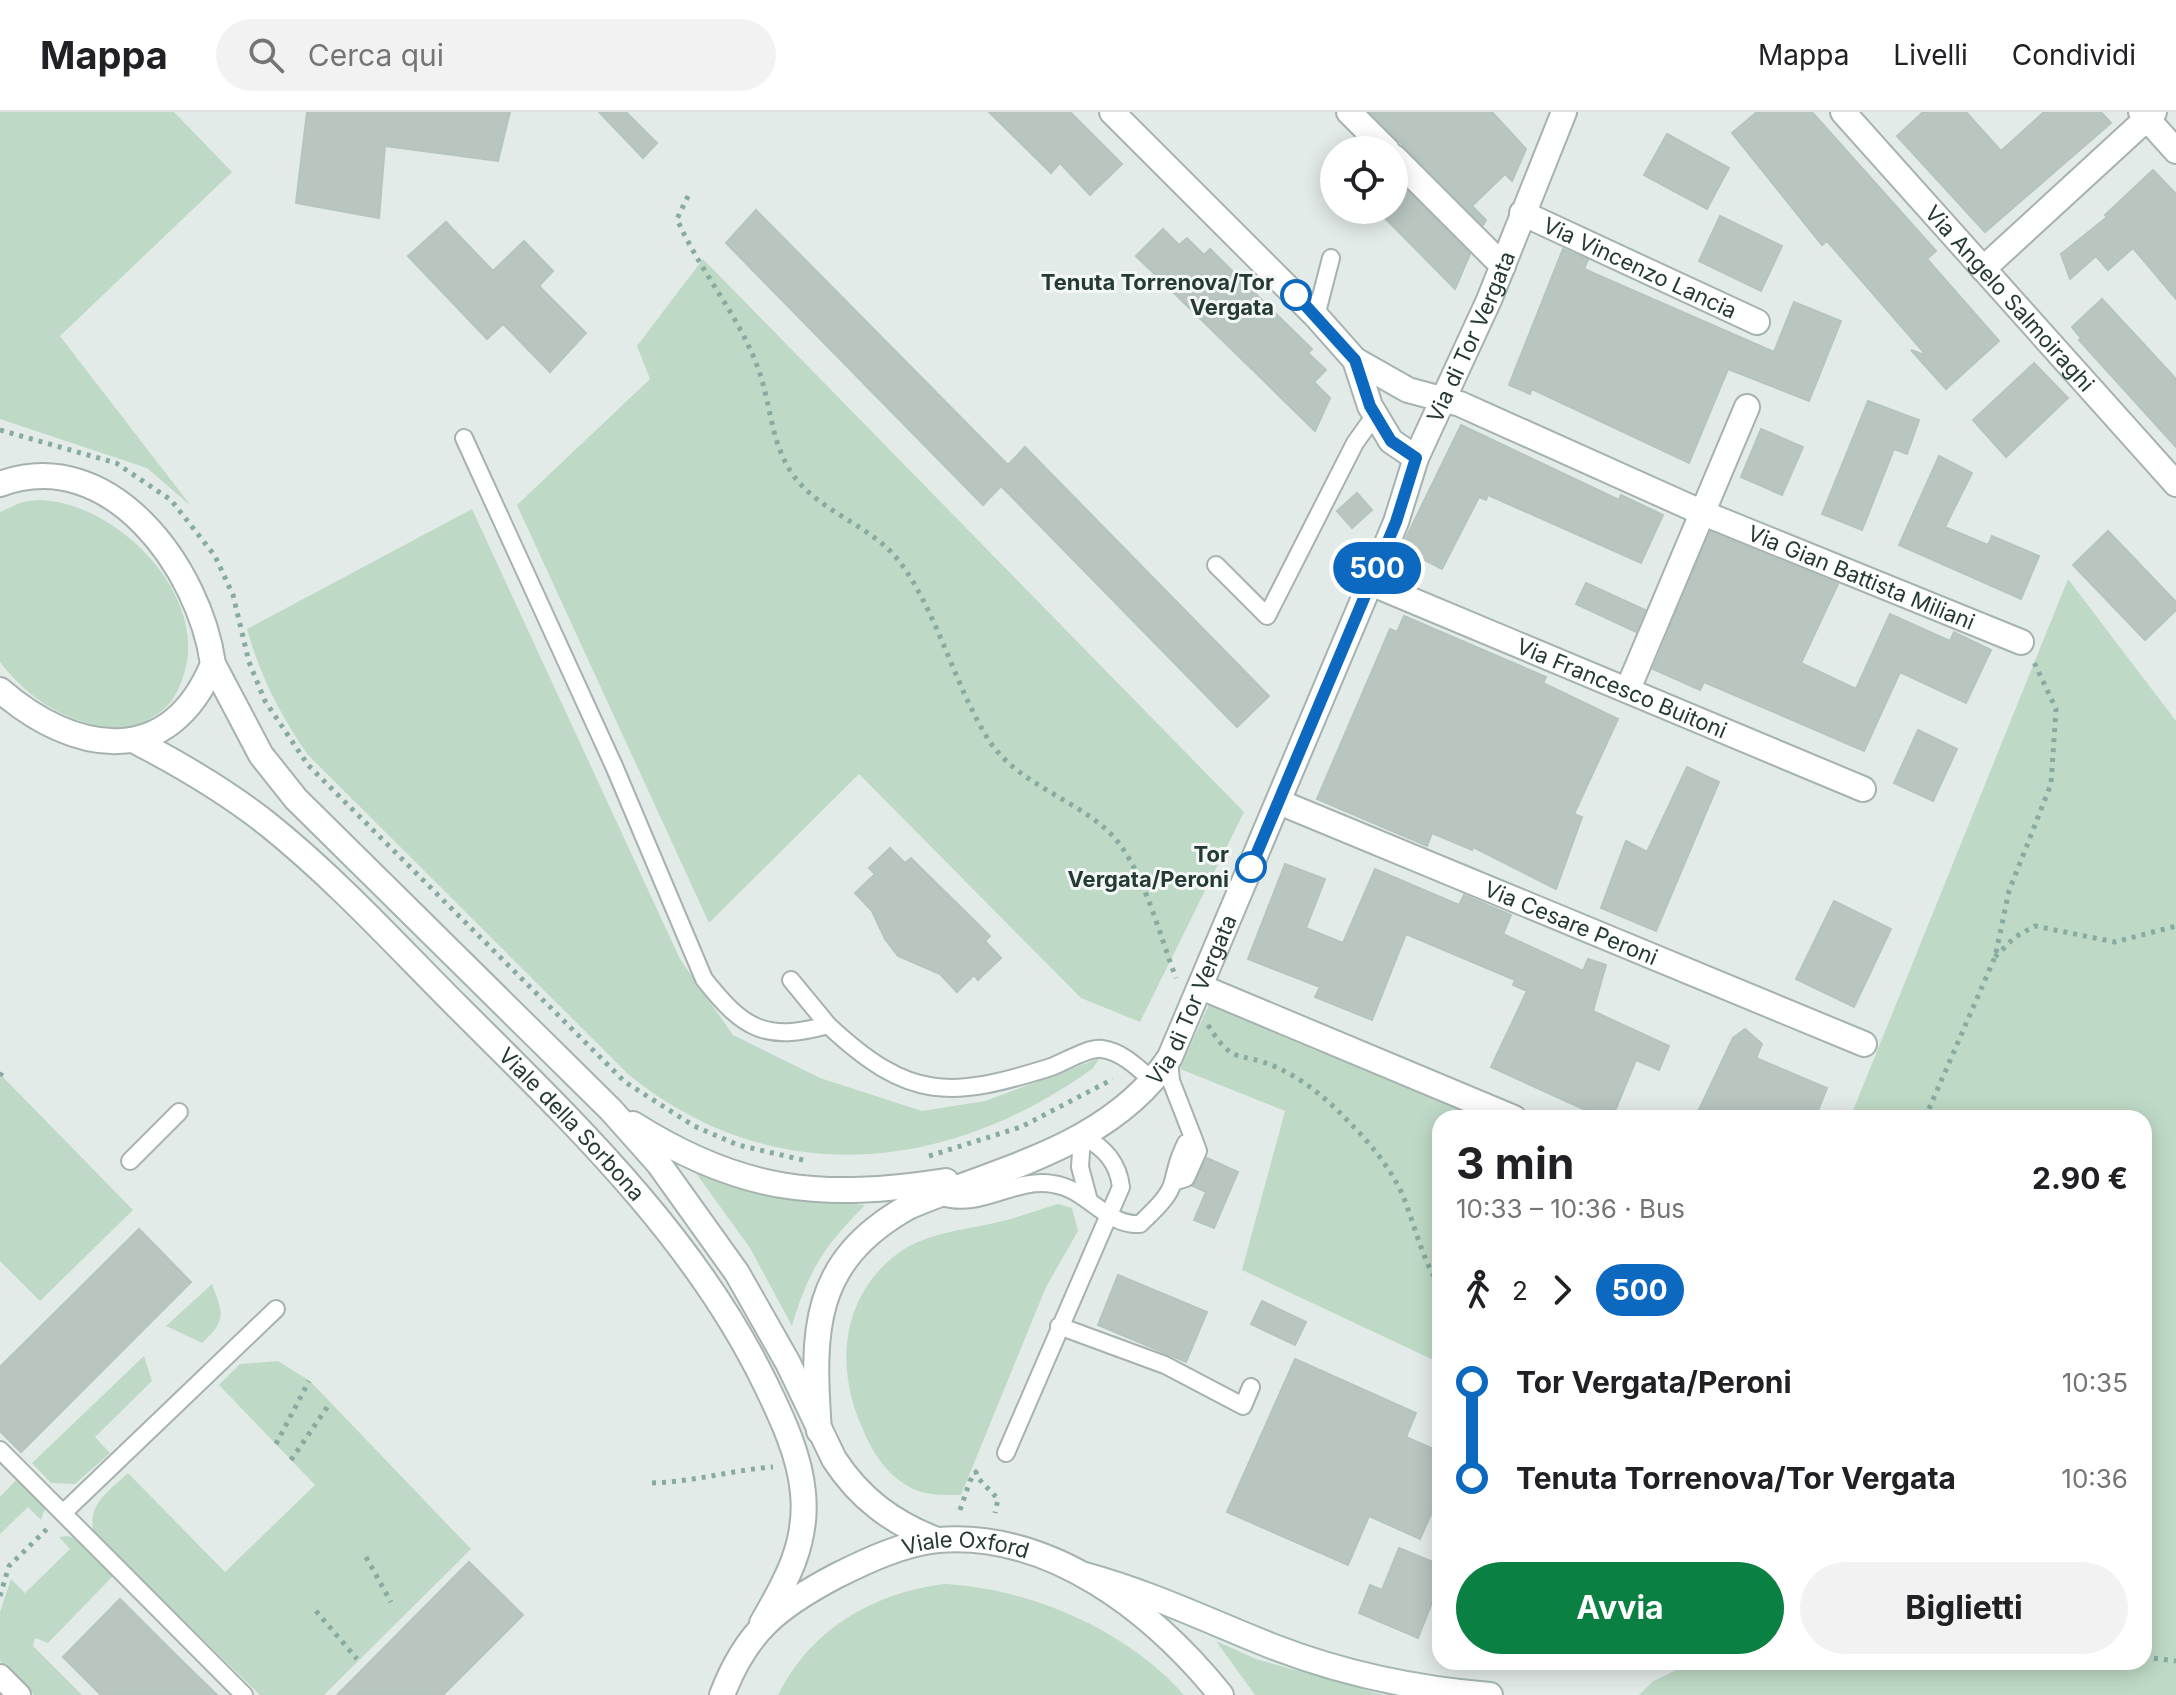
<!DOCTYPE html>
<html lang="it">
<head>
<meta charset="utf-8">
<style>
  body { margin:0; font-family:Inter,sans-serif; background:#f2f2f2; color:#202124; height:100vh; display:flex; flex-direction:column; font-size:30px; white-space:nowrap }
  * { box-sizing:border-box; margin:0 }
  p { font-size:26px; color:#757577 }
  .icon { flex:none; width:44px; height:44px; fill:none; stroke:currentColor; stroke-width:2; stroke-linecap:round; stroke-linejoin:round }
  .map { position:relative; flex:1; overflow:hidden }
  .drawer { position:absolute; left:1432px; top:998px; width:720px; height:560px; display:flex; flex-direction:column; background:#fff; border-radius:24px; box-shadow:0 4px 20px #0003 }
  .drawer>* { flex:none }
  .badge { padding:0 16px; border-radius:26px; font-size:28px; line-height:52px }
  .buttons { position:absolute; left:1320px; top:24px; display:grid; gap:16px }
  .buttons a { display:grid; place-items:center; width:88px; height:88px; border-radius:50%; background:#fff; box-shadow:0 4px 20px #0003; font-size:40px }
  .map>.badge { position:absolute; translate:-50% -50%; box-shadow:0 0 0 4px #fff }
  .legs { display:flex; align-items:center; gap:12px; height:88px; padding:0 24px; font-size:26px }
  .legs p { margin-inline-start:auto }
  .headline { display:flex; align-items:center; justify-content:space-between; height:136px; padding:0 24px }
  h1 { font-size:44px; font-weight:700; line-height:60px }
  .action { display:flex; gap:16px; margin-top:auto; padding:16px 24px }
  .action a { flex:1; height:92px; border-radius:48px; background:#0b8043; color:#fff; font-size:32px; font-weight:700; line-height:92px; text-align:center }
  .action a+a { background:#f2f2f2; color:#202124 }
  ul { padding:0 24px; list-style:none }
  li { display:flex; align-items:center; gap:28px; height:96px; font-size:30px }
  li i { display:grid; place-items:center; width:12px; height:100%; margin:0 10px; background:currentColor }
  li i::after { content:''; width:20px; height:20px; margin:-10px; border:6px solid; border-radius:50%; background:#fff }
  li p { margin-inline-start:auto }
  li:first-child i { background:linear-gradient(#0000 50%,currentColor 0) }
  li:last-child i { background:linear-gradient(currentColor 50%,#0000 0) }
  header { display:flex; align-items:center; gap:48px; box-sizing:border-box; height:112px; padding:0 40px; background:#fff; border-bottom:2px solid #e0e0e0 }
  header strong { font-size:38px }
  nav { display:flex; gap:44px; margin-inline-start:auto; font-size:28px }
  .search { width:560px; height:72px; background:#f2f2f2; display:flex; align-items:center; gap:20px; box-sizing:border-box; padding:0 28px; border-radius:44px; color:#757577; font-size:30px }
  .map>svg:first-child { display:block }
  .green { fill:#bedac6 }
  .building { fill:#b9c6c0; stroke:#b6c4be; stroke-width:2 }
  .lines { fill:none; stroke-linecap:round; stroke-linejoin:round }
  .service-casing { stroke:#a6b2af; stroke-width:20 }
  .pedestrian-casing { stroke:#a6b2af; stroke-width:26 }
  .minor-casing { stroke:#a6b2af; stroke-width:28 }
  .tertiary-casing { stroke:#a6b2af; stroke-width:28 }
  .secondary-casing { stroke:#a3b6af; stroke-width:28 }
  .path { stroke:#87aba0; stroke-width:5; stroke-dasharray:4 6; stroke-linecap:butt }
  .service { stroke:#fff; stroke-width:16 }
  .pedestrian { stroke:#fff; stroke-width:22 }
  .minor { stroke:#fff; stroke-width:24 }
  .tertiary { stroke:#fff; stroke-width:24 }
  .secondary { stroke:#fff; stroke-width:24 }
  .line-1-casing { stroke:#fff; stroke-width:18 }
  .line-1 { stroke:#0c69bf; stroke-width:12 }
  .stop-1-dot { fill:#fff; stroke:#0c69bf; stroke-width:4 }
  .labels { text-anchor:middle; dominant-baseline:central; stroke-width:6; stroke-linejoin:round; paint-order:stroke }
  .street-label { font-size:22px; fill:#253a35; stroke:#f3f8f6 }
  .stop-label { font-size:22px; font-weight:bold; fill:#253a35; stroke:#f3f8f6; text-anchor:end }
</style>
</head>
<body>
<header>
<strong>Mappa</strong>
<div class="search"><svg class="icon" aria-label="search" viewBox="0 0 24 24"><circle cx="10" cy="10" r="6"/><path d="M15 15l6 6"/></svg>Cerca qui</div>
<nav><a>Mappa</a><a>Livelli</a><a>Condividi</a></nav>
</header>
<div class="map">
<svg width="2176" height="1583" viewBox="0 0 2176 1583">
  <rect width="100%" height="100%" fill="#e3ebe8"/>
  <path class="green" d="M0,0H174L232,60L60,224L191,394L147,356L0,307Z
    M703,147L1244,700L1140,910L1081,886L859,662L709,811L517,393L650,267L637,234Z
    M37,388C116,388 214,486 182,568C176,585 169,595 153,605C133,619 112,619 89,612C52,601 24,581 0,550V400L22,390Z
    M472,397L680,847L733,923L820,966L922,999L985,989L1100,946L1092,957C947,1061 773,1079 629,963L308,643C280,603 260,564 247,517Z
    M2068,467L2176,609V1583H1639L1652,1570L1692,1550H2144V1006H1850Z
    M1210,890L1488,1006H1440V1251L1242,1158L1285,999L1180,957Z
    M0,962L133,1098L40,1189L0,1149Z
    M693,1057L781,1086L865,1093C825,1133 808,1159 792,1214L750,1136Z
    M1058,1092L1072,1096L1078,1119L1046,1175L961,1383C945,1383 928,1384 913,1377C886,1363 872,1340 861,1313C836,1255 841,1189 892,1146C923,1120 961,1119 999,1110C1019,1105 1038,1098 1058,1092Z
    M212,1172C223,1202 227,1208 202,1231L166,1214Z
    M144,1244L152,1269L95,1325L110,1341L75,1372L51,1371L32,1351Z
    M278,1249L310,1269L471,1437L324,1583H260L94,1422C86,1393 108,1380 128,1361L225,1460L315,1373L219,1273L240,1252Z
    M19,1365L43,1388L45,1396L41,1408L28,1395L0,1422V1385Z
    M67,1424L75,1426L113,1464L48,1531L35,1526L33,1534L82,1583H34L0,1549V1500L11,1467L25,1481L70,1437L59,1425Z
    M944,1472C1029,1476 1127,1518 1184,1583H778C810,1518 872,1481 944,1472Z
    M1216,1529L1256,1547L1383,1583H1255Z"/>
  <path class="building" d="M307,0H510L498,49L385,34L379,106L296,91Z
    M599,0H626L657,31L643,46Z
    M989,0H1070L1122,52L1090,83L1060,51L1051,61Z
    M1370,0H1492L1526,37L1512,69L1505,62L1472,94L1486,108L1483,113Z
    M1757,0H1812L1936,139L1927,147L1999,229L1946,277L1911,238L1927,244L1827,129L1822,133L1732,21Z
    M1923,0H1966L2001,39L2044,0H2101L2111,11L1985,120L1897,24Z
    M1667,22L1729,56L1707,97L1644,63Z
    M2153,58L2176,82V187L2133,136L2108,158L2096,144L2070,167L2061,142L2107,105L2105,103Z
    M1394,66L1470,142L1455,177L1377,98H1394Z
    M756,98L1008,353L1025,335L1269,584L1237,615L1001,374L983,393L726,131Z
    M1720,104L1782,134L1761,179L1699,149Z
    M446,110L493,159L524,129L553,159L539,174L586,221L550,260L503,212L487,227L408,144Z
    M1163,117L1179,133L1187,126L1204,143L1210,137L1312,237L1308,241L1326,258L1314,270L1330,286L1315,319L1136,144Z
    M1563,137L1588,148L1584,157L1774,240L1794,190L1841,209L1809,289L1728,257L1689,351L1532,277L1530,282L1509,273Z
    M2102,187L2176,267V335L2079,228L2081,226L2072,215Z
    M2034,251L2068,286L2006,345L1973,308Z
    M1868,289L1919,308L1907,342L1894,337L1862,418L1822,402Z
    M1461,313L1619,388L1621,383L1663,403L1641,451L1488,383L1486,388L1479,385L1442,457L1401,436Z
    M1761,317L1803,335L1782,383L1741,365Z
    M1939,344L1972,361L1945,415L1988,433L1992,424L2039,444L2021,487L1899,433Z
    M1357,381L1372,398L1352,416L1337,399Z
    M2108,419L2176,490V498L2145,528L2073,453Z
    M1710,420L1838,472L1801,551L1856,577L1890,502L1950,529L1954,520L1991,538L1966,591L1900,560L1864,639L1704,570L1700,578L1653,557Z
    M1586,471L1645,498L1636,520L1576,492Z
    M1404,504L1546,565L1543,571L1618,607L1574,702L1582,705L1556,777L1473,735L1472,738L1432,721L1427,734L1317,687L1390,517L1397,520Z
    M1918,618L1957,637L1933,689L1894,671Z
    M1687,655L1719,670L1656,819L1601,796L1626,729L1647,740Z
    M890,736L905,751L911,746L990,824L985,829L1001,846L978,868L974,863L957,880L940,862L898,844L885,827L872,799L855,781L875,762L869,756Z
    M1285,752L1325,767L1306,816L1343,831L1375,757L1459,793L1464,783L1511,803L1503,822L1583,859L1588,847L1606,853L1593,899L1669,934L1659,958L1636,948L1612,1006H1603L1491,955L1527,879L1513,873L1515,868L1406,822L1372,908L1315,885L1320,875L1248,847Z
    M1834,789L1891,817L1854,895L1796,867Z
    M1745,917L1762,932L1756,946L1827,976L1815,1006H1695L1733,926Z
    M1207,1046L1238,1060L1214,1116L1194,1108L1206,1080L1193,1074Z
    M139,1117L191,1170L21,1340L0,1319V1255Z
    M1118,1163L1207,1200L1186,1250L1098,1213Z
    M1262,1189L1306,1210L1295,1233L1251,1212Z
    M1295,1247L1416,1301L1406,1325L1440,1340V1382L1420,1427L1369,1404L1348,1453L1227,1400Z
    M1399,1436L1440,1453V1470L1418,1526L1359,1501L1370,1473L1382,1478Z
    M469,1450L523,1503L443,1583H337Z
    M120,1487L174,1541L217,1583H101L63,1545Z"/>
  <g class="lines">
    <defs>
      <path id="service" d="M1316,204L1331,146
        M464,326L614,654L704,867C744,918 766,930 828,913C909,989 950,987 1051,955C1065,950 1088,935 1102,937C1123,940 1138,956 1153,969
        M1216,453L1267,504L1355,331L1375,303
        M791,868L828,913
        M130,1049L179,1000
        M1173,1070L1186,1066L1198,1039L1194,1028
        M939,1084C981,1099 1012,1065 1053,1072C1088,1077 1105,1114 1140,1112C1151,1101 1169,1086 1173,1070C1177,1054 1178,1048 1186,1031L1194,1028L1171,969L1169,947
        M1059,1214L1165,1253L1243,1294L1251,1275
        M0,1338L244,1583
        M1006,1341L1121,1075C1118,1050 1104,1035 1082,1024L1080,1055L1088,1085
        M63,1401L276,1197"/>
      <path id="pedestrian" d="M0,1564L19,1583"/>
      <g id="minor">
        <path d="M1112,0L1316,204L1355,248L1370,294L1391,329L1416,346"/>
        <path d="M1349,0L1387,38"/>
        <path id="s1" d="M1843,0L2176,372"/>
        <path d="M2141,0L2176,39"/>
        <path d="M1394,45L1503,154"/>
        <path id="s2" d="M1522,101L1757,210"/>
        <path d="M1983,157L2154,0"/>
        <path id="s3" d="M1355,248L1408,278L1460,292L1703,401L2021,530"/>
        <path id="s4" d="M1380,475L1863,677"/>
        <path d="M1628,577L1747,295"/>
        <path id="s5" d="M1279,690L1864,932"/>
        <path d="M1201,875L1514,1006"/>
      </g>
      <g id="tertiary">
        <path d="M0,372C111,331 200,458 213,552C169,658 75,643 0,578"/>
        <path d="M213,552L261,643L296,687L611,998L659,1052L737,1161L788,1251L834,1347C860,1387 893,1411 937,1428"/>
        <path id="s6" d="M137,630C183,654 229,681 270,714C337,768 396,833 457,894C573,1010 694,1124 766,1273C782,1306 800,1344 803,1381C808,1431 786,1470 762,1511"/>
        <path d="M633,1012C742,1081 822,1088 946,1069"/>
        <path id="s7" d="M819,1319C812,1219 811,1150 908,1095C1000,1056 1112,1034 1170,945L1396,410L1416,346L1489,188L1564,0"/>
        <path id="s8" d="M722,1583C746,1520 777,1495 836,1464C866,1449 904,1431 938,1428C1052,1419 1154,1500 1221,1583"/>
      </g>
      <path id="secondary" d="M1085,1463C1151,1481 1211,1510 1274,1535C1344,1562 1416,1577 1490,1583"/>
    </defs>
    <use href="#service" class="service-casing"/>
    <use href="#pedestrian" class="pedestrian-casing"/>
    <use href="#minor" class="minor-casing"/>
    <use href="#tertiary" class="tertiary-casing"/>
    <use href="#secondary" class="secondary-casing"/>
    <path class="path" d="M688,84L677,107C700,160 742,207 760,262C771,295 771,329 791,360C819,402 873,412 902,453C939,505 954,572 988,627C1016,671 1071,685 1108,719C1142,751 1159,822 1176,866
      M0,318L116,351L171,388L215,444L233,483L249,550L265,589L308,653L625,970L694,1014L738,1033L803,1048
      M1995,845L2015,825L2035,814L2115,830L2176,814
      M1208,913C1234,955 1237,938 1276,955C1305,968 1328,988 1349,1010C1371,1032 1394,1060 1405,1089C1416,1118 1423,1149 1440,1174
      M0,964L2,960
      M1925,1006L1995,845L2009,779L2051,672L2056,597L2033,548
      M929,1044L1021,1015L1113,967
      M276,1332L309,1269
      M291,1348L330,1291
      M652,1371C693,1370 732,1358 773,1355
      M960,1398L970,1369L976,1360L977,1365L998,1387L995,1401
      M366,1445L391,1490
      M0,1484L9,1454L49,1415
      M316,1499L357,1547
      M2144,1545L2176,1549"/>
    <use href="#service" class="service"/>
    <use href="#pedestrian" class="pedestrian"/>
    <use href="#minor" class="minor"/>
    <use href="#tertiary" class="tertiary"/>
    <use href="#secondary" class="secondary"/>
  </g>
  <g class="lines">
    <defs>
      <path id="line-1" d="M1251,755L1396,410L1416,346L1391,329L1370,294L1355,248L1296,183"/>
    </defs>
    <use href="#line-1" class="line-1-casing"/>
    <use href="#line-1" class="line-1"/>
  </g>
  <g class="stop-1-dot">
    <circle cx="1296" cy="183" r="14"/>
    <circle cx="1251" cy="755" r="14"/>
  </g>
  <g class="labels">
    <g class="street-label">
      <text stroke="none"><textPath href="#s2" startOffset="130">Via Vincenzo Lancia</textPath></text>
      <text stroke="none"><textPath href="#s1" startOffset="250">Via Angelo Salmoiraghi</textPath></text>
      <text stroke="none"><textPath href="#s7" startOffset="1348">Via di Tor Vergata</textPath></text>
      <text stroke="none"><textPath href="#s3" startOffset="552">Via Gian Battista Miliani</textPath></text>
      <text stroke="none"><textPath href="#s4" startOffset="262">Via Francesco Buitoni</textPath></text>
      <text stroke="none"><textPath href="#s5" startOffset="316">Via Cesare Peroni</textPath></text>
      <text stroke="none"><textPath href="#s7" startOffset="628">Via di Tor Vergata</textPath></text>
      <text stroke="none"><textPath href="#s6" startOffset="582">Viale della Sorbona</textPath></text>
      <text stroke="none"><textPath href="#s8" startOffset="306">Viale Oxford</textPath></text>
    </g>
    <g class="stop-label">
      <text x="1274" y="170">Tenuta Torrenova/Tor<tspan x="1274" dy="25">Vergata</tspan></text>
      <text x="1229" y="742">Tor<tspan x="1229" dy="25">Vergata/Peroni</tspan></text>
    </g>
  </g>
</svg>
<div class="buttons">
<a><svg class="icon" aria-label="locate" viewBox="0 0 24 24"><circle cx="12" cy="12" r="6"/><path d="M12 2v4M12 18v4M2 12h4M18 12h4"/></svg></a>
</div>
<b class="badge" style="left:1377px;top:456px;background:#0c69bf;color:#fff">500</b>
<section class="drawer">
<div class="headline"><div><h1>3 min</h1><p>10:33 – 10:36 · Bus</p></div><b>2.90 €</b></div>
<div class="legs"><svg class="icon" aria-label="walk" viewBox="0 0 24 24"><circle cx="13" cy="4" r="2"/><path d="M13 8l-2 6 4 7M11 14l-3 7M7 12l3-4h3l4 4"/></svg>2<svg class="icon" aria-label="forward" viewBox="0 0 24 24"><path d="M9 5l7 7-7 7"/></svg><b class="badge" style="background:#0c69bf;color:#fff">500</b></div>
<ul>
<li><i style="color:#0c69bf"></i><b>Tor Vergata/Peroni</b><p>10:35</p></li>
<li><i style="color:#0c69bf"></i><b>Tenuta Torrenova/Tor Vergata</b><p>10:36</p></li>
</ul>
<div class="action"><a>Avvia</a><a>Biglietti</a></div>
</section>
</div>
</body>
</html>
